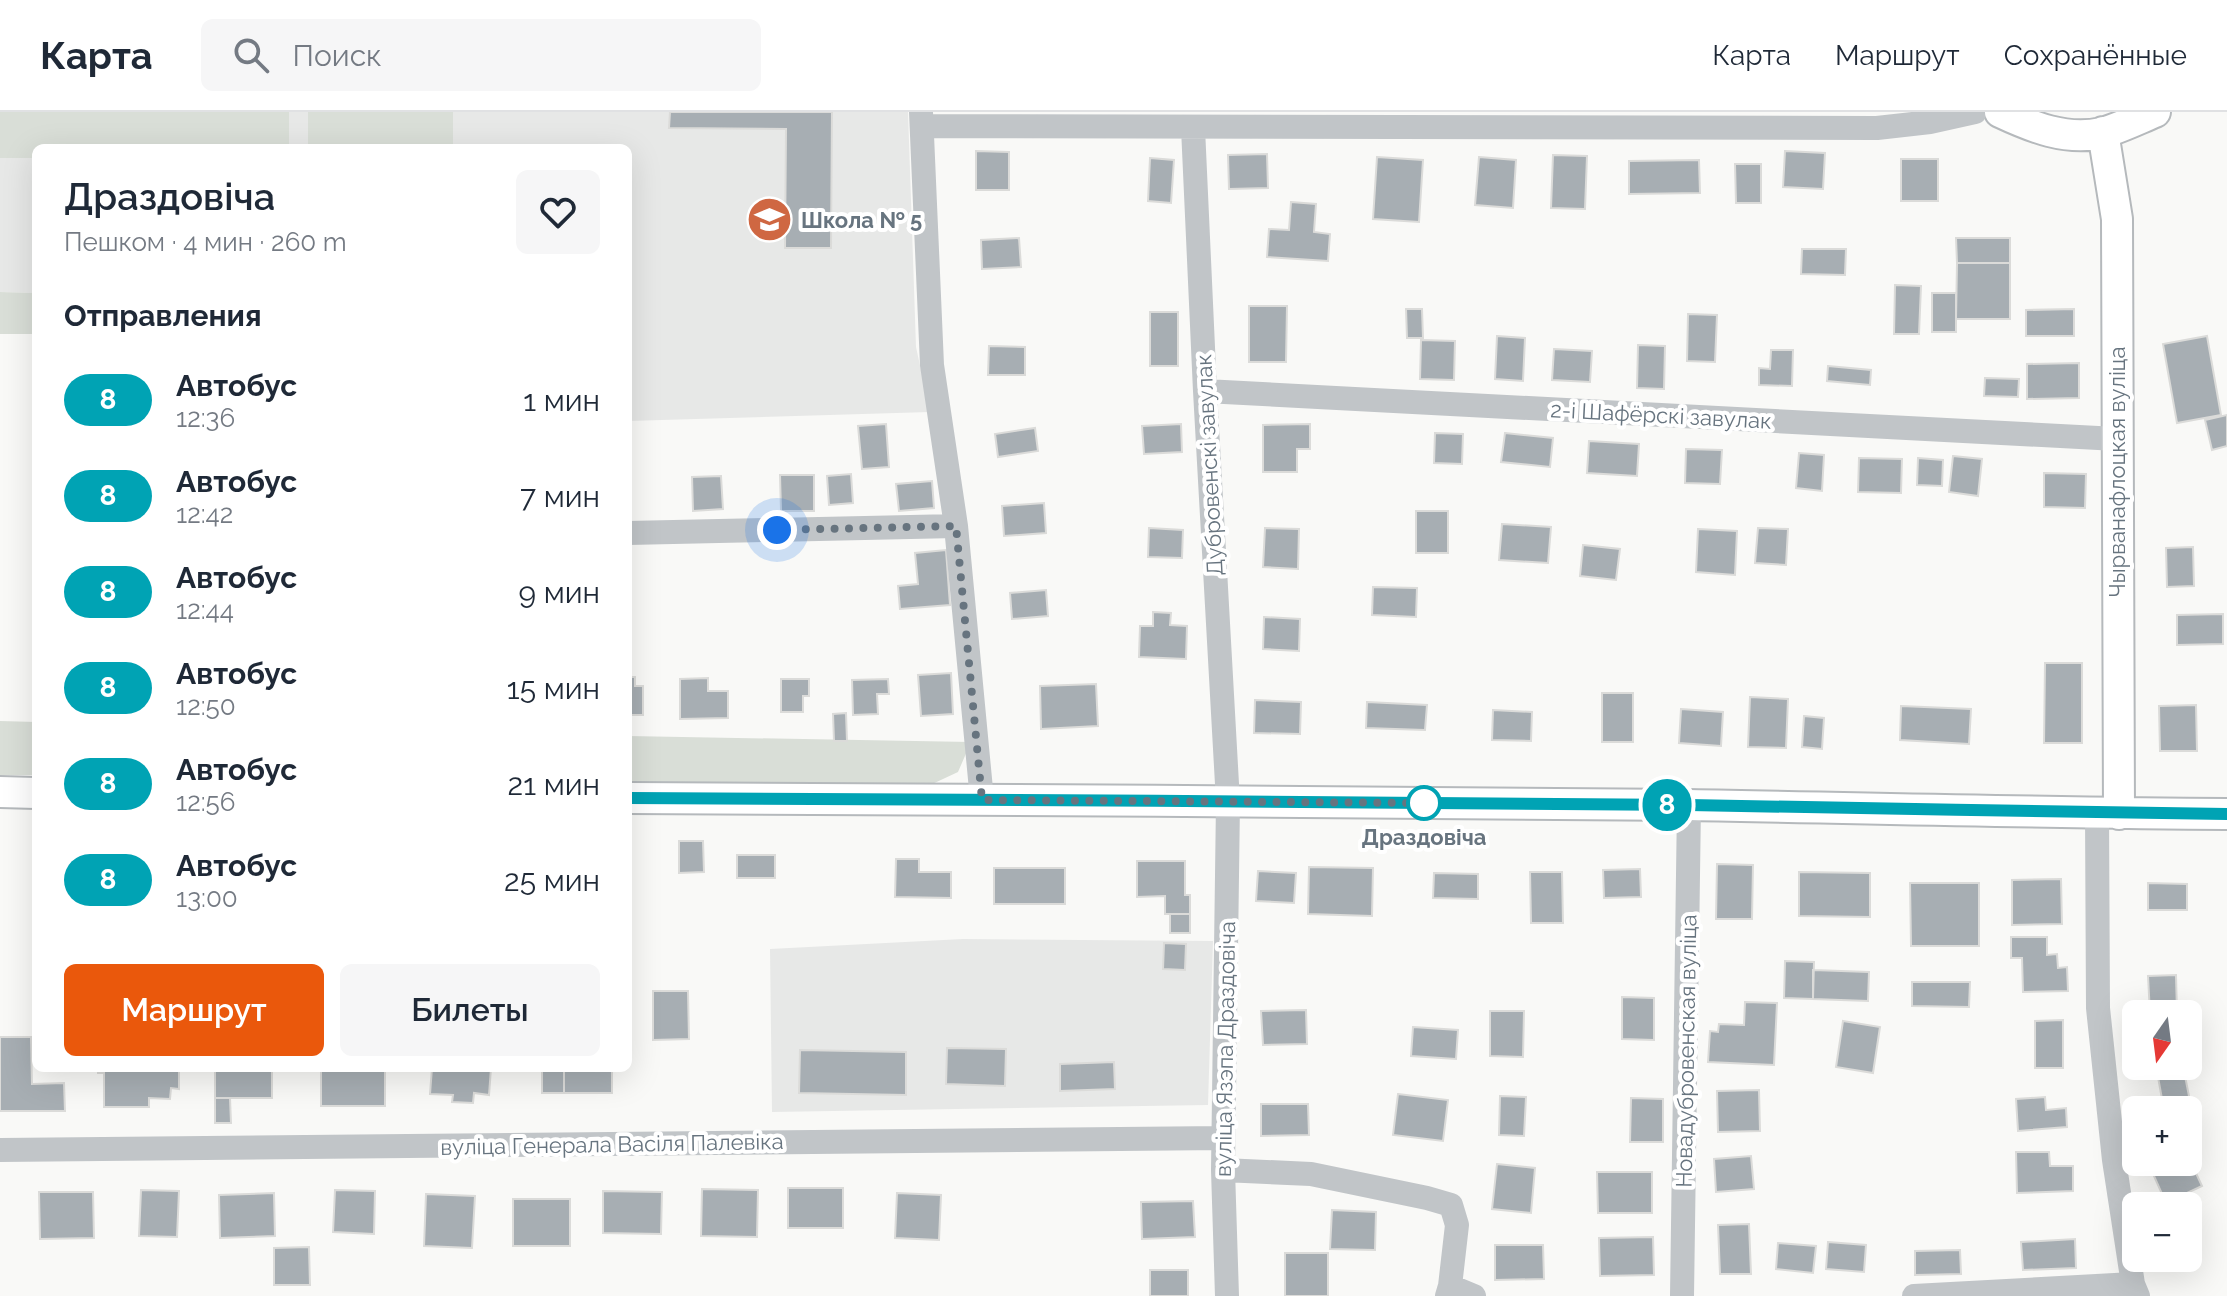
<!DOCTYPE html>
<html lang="ru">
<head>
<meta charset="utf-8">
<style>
  body { margin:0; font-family:Raleway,sans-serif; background:#f6f6f7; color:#1f2937; height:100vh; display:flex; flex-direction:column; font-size:30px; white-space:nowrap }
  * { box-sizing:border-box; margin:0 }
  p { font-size:26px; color:#747a83 }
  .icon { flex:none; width:44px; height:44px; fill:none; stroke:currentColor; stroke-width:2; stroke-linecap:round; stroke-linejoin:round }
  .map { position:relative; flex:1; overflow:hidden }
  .panel { position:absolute; left:32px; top:32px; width:600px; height:928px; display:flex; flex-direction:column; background:#fff; border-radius:12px; box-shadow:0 8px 32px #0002 }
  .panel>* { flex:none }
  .badge { padding:0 16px; border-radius:26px; font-size:28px; line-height:52px }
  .needle { width:52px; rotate:194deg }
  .controls { position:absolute; left:2122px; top:888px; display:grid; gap:16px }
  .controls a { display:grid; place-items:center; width:80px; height:80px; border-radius:12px; background:#fff; box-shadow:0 8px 32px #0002; font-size:40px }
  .you { position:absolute; width:40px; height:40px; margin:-20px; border:6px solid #fff; border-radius:50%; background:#1a73e8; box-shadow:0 0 0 12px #1a73e833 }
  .map>.badge { position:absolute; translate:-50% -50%; box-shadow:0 0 0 4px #fff }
  h2 { padding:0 32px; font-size:30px; line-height:72px }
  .round { display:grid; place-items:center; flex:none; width:84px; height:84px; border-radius:12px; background:#f6f6f7 }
  .overview { display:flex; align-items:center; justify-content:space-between; height:136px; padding:0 32px }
  h1 { font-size:38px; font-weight:600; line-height:60px }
  .button { display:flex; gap:16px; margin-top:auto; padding:16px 32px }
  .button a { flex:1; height:92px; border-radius:12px; background:#ea580c; color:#fff; font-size:32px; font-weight:600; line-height:92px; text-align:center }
  .button a+a { background:#f6f6f7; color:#1f2937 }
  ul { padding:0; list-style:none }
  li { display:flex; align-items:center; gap:24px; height:96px; padding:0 32px }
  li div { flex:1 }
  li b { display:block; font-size:30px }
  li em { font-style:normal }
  li .badge { min-width:88px; font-weight:700; text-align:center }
  header { display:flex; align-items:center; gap:48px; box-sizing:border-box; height:112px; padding:0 40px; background:#fff; border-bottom:2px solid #e0e1e3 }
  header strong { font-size:38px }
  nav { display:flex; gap:44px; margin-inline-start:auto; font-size:28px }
  .search { width:560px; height:72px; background:#f6f6f7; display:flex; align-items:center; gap:20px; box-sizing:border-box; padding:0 28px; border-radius:12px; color:#747a83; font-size:30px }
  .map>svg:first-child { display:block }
  .built { fill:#e7e8e7 }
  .green { fill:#d9ded7 }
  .building { fill:#a7aeb3; stroke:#dbdbd9; stroke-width:2 }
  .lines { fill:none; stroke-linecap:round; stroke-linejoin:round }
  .major-casing { stroke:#b5b9bc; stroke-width:34 }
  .minor { stroke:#c1c5c8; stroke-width:24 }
  .major { stroke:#fff; stroke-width:30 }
  .line-casing { stroke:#fff; stroke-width:18 }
  .line { stroke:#00a3b4; stroke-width:12 }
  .walk { stroke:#67747f; stroke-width:8; stroke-dasharray:0 14.4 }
  .stop-dot { fill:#fff; stroke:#00a3b4; stroke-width:4 }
  .labels { text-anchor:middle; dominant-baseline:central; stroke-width:8; stroke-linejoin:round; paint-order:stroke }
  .poi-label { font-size:22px; font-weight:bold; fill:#67747f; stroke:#fff; text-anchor:start }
  .street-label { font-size:22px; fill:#67747f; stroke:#fff }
  .stop-label { font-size:22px; font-weight:bold; fill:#67747f; stroke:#fff }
</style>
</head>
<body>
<header>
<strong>Карта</strong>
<div class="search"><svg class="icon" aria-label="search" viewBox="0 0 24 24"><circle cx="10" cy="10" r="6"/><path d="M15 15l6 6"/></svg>Поиск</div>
<nav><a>Карта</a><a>Маршрут</a><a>Сохранённые</a></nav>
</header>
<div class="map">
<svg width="2227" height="1184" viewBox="0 0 2227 1184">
  <rect width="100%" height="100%" fill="#f9f9f7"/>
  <path class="built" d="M0,0H908L916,235L930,300L628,309V36H36V181L0,180Z
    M963,827L1213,829L1208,993L772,1000L770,837Z"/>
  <path class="green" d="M0,0H289V36H36V46H0Z
    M308,0H453V36H308Z
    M0,180L36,181V222H0Z
    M0,609L36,610V663H0Z
    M628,624L971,630L958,660L928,674L628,671Z"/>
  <path class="building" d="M670,0H832L831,136H785L786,17L669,16Z
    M976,39L1009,40V78H976Z
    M1785,39L1825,41L1823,77L1783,75Z
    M1267,42L1268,76L1229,77L1228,43Z
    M1553,43L1587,44L1585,97L1551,96Z
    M1377,45L1423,48L1419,110L1373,107Z
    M1479,45L1516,48L1513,96L1475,93Z
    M1150,46L1174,48L1171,91L1148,89Z
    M1901,47H1938V89H1901Z
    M1699,48L1700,81L1629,82V49Z
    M1735,52H1761V91H1736Z
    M1291,90L1316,92L1314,120L1330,122L1328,149L1267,145L1269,117L1289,118Z
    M1019,126L1021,155L982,157L981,128Z
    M1956,126H2010V151H1957Z
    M1802,137H1846L1845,163L1801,162Z
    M1957,151H2010V207H1956Z
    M1895,173L1921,174L1919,222H1894Z
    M1932,181H1956V220H1932Z
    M1249,194H1287L1286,250H1249Z
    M1406,197H1422L1423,226H1407Z
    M2074,197V224H2026V198Z
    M1150,200H1178V254H1150Z
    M1688,202L1717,203L1715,250L1687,249Z
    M1497,224L1525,226L1523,269L1495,267Z
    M2207,224L2221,303L2177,311L2163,232Z
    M1421,228L1455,229L1454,268L1420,267Z
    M1638,233L1665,234L1664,277L1637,276Z
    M989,234L1025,235V263H988Z
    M1554,237L1592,239L1590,270L1552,268Z
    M1771,238H1793L1792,274L1759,273V256L1770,257Z
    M2079,251V286L2027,287V252Z
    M1828,254L1871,258L1870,273L1827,269Z
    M1985,266L2019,267L2018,285L1984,284Z
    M2227,303V334L2212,338L2205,308Z
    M886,312L889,355L862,357L858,314Z
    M1181,312L1182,340L1144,342L1142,314Z
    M1310,312V337H1297V360H1263V313Z
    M1035,316L1038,339L998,345L995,322Z
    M1435,321L1463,322L1462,352L1434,351Z
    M1505,321L1553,326L1550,355L1501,350Z
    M1589,329L1639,332L1637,364L1587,361Z
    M1686,337L1722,338L1720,372L1685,371Z
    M1799,341L1824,343L1822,379L1796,376Z
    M1953,344L1982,347L1978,384L1949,380Z
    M1859,346L1902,347L1901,381L1858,380Z
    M1918,346L1943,348L1942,374L1917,373Z
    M2044,361L2086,362L2085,396L2044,395Z
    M851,362L853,391L829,393L827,364Z
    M780,363H814V399H781Z
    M721,364L723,397L693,399L692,365Z
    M932,369L934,396L899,399L896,372Z
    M1044,391L1046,421L1004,424L1002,394Z
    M1416,399H1448V441H1416Z
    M1502,412L1551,415L1548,451L1499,448Z
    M1149,416L1183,418L1182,446L1148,445Z
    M1265,416L1299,417L1298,457L1263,455Z
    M1758,416L1788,417L1786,453L1755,451Z
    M1698,417L1737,419L1735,463L1696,460Z
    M1583,433L1620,437L1616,468L1580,464Z
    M2193,435L2194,474L2167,475L2166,436Z
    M946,438L950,493L900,497L898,474L918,472L915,441Z
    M1373,475L1417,476L1416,505L1372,503Z
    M1046,478L1048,504L1012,507L1010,481Z
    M1153,500L1171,501L1170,513L1187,514L1186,547L1139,545L1140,514H1153Z
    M2223,502V532L2177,533V503Z
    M1264,505L1300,507L1299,539L1263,537Z
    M2045,551H2082V631H2044Z
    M951,561L953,602L921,604L918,563Z
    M628,565H635V574H643V603H628Z
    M708,566V579H728V606L680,607V567Z
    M781,567H809V584H803V600H781Z
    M888,567L889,582H877L878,602L853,603L852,568Z
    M1096,572L1098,614L1041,617L1040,574Z
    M1602,581H1633V630H1602Z
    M1750,585L1788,587L1786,636L1748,635Z
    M1255,588L1301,590L1300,622L1254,621Z
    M1367,590L1427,593L1425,618L1366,616Z
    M2196,593L2197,639H2160L2159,594Z
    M1901,594L1971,597L1969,632L1900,628Z
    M1681,597L1723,600L1721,634L1679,631Z
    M1493,598L1532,600L1531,629L1492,628Z
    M846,601L847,629H834L833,602Z
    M1804,604L1824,606L1822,637L1802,635Z
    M679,729H703L704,760L679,761Z
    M737,743H775V766H737Z
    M896,747H919V760H951V786L895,785Z
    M1137,749H1185V783H1190V802H1165V784L1137,785Z
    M1717,752L1753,753L1752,807H1716Z
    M1309,755L1373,756L1372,804L1308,802Z
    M994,756H1065V792H994Z
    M1640,757L1641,785L1604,786L1603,758Z
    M1258,759L1296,761L1294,791L1256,789Z
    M1530,760H1562L1563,811H1531Z
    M1799,760L1870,761V805L1799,804Z
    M1434,761L1478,762V787L1433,786Z
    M2061,767L2062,812L2012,813V768Z
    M1910,771H1979V834H1911Z
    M2148,771L2187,772V798H2148Z
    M1170,802H1190V821H1170Z
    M2011,825H2047V843L2057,842L2058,856L2067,855L2068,879L2023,880L2022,846H2011Z
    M1164,831L1186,832L1185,858L1163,857Z
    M1785,849L1814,850L1813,887L1784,886Z
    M1813,858L1869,860L1868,889L1813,887Z
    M2176,863L2177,901L2150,902L2148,864Z
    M1912,870H1970L1969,895L1912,894Z
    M653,879H688L689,927L653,928Z
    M1622,885L1654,886V928L1622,927Z
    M1745,890L1777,891L1774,953L1708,950L1710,919L1718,920L1719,912L1744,913Z
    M1306,898L1307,932L1263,933L1261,899Z
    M1490,899H1524L1523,945L1490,944Z
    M2063,908V956H2035V909Z
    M1843,909L1880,915L1873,961L1836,955Z
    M1413,915L1458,918L1456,947L1411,944Z
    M0,925H31L32,972L64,971L65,999H0Z
    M947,936L1006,937L1005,974L946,972Z
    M800,938L906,940V983L799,981Z
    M1114,950L1115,977L1060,979V952Z
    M2156,954H2183L2191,994L2164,998Z
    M98,956H179V977L171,976L170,987L149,986V995H104V961H98Z
    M215,956H272V986H215Z
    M321,956H385V994H321Z
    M432,956H491L489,983L474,981L473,991L452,990L453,983L430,982Z
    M542,956H564V981H542Z
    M564,956H612V981H564Z
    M1759,978L1760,1019L1718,1020L1717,979Z
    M1398,982L1448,988L1443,1029L1393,1023Z
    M1500,984L1526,985L1524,1024L1499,1023Z
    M2045,985L2046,998L2066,996L2067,1015L2018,1019L2016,987Z
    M215,986H230L231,1011H215Z
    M1631,986L1663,987V1030H1630Z
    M1261,992H1308L1309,1023L1261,1024Z
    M2016,1040H2049L2050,1054H2073V1079L2017,1081Z
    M1751,1044L1754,1077L1716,1080L1714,1047Z
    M2188,1044L2202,1074L2166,1091L2150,1055L2160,1050H2188Z
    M1497,1052L1535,1056L1531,1101L1492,1097Z
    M1597,1060H1652V1101H1598Z
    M788,1076H843V1116H788Z
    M702,1077L758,1078L757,1125L701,1124Z
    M141,1078L179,1079L177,1125L139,1124Z
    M335,1078L375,1079L374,1122L333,1120Z
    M603,1079L662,1080L661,1122L603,1121Z
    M39,1080H93L94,1126L40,1127Z
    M274,1081L275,1124L220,1126L219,1083Z
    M897,1081L941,1083L939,1128L895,1126Z
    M426,1082L475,1084L472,1136L424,1134Z
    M513,1087H570V1134H513Z
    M1193,1089L1195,1125L1142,1127L1141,1090Z
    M1332,1098L1376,1100L1375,1138L1330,1137Z
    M1749,1112L1751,1162H1720L1718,1113Z
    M1653,1125L1654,1163L1600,1164L1599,1126Z
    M2075,1127L2076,1156L2023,1158L2021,1130Z
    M1828,1130L1866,1133L1864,1160L1826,1157Z
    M1778,1131L1816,1134L1813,1161L1776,1157Z
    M1495,1133H1543L1544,1167L1495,1168Z
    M309,1135L310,1173H274V1136Z
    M1960,1138L1961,1162L1915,1163V1139Z
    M1285,1141H1328V1184H1285Z
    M1150,1158H1188V1184H1150Z"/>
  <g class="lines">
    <defs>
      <path id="major" d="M2000,0C2032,15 2066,29 2102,21C2120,16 2138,7 2155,0
        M2103,20L2117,107L2119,702
        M0,680L36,681
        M628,686C982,688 1335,689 1689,693C1868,696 2048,701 2227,702"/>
    </defs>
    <use href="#major" class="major-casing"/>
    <path class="minor" d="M921,0L932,253L956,414L982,688
      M922,14L1877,16L1930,10L1975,0
      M1193,16L1205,279L1228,690L1223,1058L1227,1184
      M1205,279L2117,327
      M628,421L956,414
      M2097,702L2098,896L2114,1048L2133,1172L2138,1184
      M0,1038L1223,1026
      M1223,1058L1311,1062L1427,1086L1451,1093L1457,1113L1450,1174L1447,1184
      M1450,1174L1474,1184
      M1682,1184L1689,693
      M1914,1184L2133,1172"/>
    <use href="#major" class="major"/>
  </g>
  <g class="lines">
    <defs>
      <path id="line" d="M628,686C982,688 1335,689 1689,693C1868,696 2048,700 2227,702"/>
    </defs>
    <use href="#line" class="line-casing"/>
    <use href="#line" class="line"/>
    <path class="walk" d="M777,418L956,414L982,688L1424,691"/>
  </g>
  <defs>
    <symbol id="school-disc" viewBox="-11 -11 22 22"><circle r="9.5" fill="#cf6742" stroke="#fff"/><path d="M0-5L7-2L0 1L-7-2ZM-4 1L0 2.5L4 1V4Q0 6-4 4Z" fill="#fff"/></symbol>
  </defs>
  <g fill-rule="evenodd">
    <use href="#school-disc" x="744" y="82" width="51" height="51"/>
  </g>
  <circle class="stop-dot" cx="1424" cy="691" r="16"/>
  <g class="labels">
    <g class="poi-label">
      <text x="801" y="108">Школа № 5</text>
    </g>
    <g class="street-label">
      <text transform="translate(1661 303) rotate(3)">2-і Шафёрскі завулак</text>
      <text transform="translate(1209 353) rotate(-93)">Дубровенскі завулак</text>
      <text transform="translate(2117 360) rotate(-90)">Чырванафлоцкая вуліца</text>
      <text transform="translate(1225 937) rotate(-89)">вуліца Язэпа Драздовіча</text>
      <text transform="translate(1686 939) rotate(-89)">Новадубровенская вуліца</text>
      <text transform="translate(612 1032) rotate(-1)">вуліца Генерала Васіля Палевіка</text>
    </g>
    <g class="stop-label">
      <text x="1424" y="725">Драздовіча</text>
    </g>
  </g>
</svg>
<div class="controls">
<a><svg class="needle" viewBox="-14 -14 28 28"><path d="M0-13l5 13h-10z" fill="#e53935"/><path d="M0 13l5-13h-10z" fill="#747a83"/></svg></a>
<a>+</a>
<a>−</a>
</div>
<div class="you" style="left:777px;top:418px"></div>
<b class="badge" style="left:1667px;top:693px;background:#00a3b4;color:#fff">8</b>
<section class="panel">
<div class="overview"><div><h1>Драздовіча</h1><p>Пешком · 4 мин · 260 m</p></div><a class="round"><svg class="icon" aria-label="heart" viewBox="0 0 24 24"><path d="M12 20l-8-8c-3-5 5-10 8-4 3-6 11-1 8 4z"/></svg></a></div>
<h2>Отправления</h2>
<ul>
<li><span class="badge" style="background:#00a3b4;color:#fff">8</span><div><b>Автобус</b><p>12:36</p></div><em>1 мин</em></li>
<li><span class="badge" style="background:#00a3b4;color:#fff">8</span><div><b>Автобус</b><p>12:42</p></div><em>7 мин</em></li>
<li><span class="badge" style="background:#00a3b4;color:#fff">8</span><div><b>Автобус</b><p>12:44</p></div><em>9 мин</em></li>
<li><span class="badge" style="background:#00a3b4;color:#fff">8</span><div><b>Автобус</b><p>12:50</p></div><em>15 мин</em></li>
<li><span class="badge" style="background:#00a3b4;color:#fff">8</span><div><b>Автобус</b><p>12:56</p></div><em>21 мин</em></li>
<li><span class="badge" style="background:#00a3b4;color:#fff">8</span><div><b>Автобус</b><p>13:00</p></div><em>25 мин</em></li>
</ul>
<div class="button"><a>Маршрут</a><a>Билеты</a></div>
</section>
</div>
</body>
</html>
